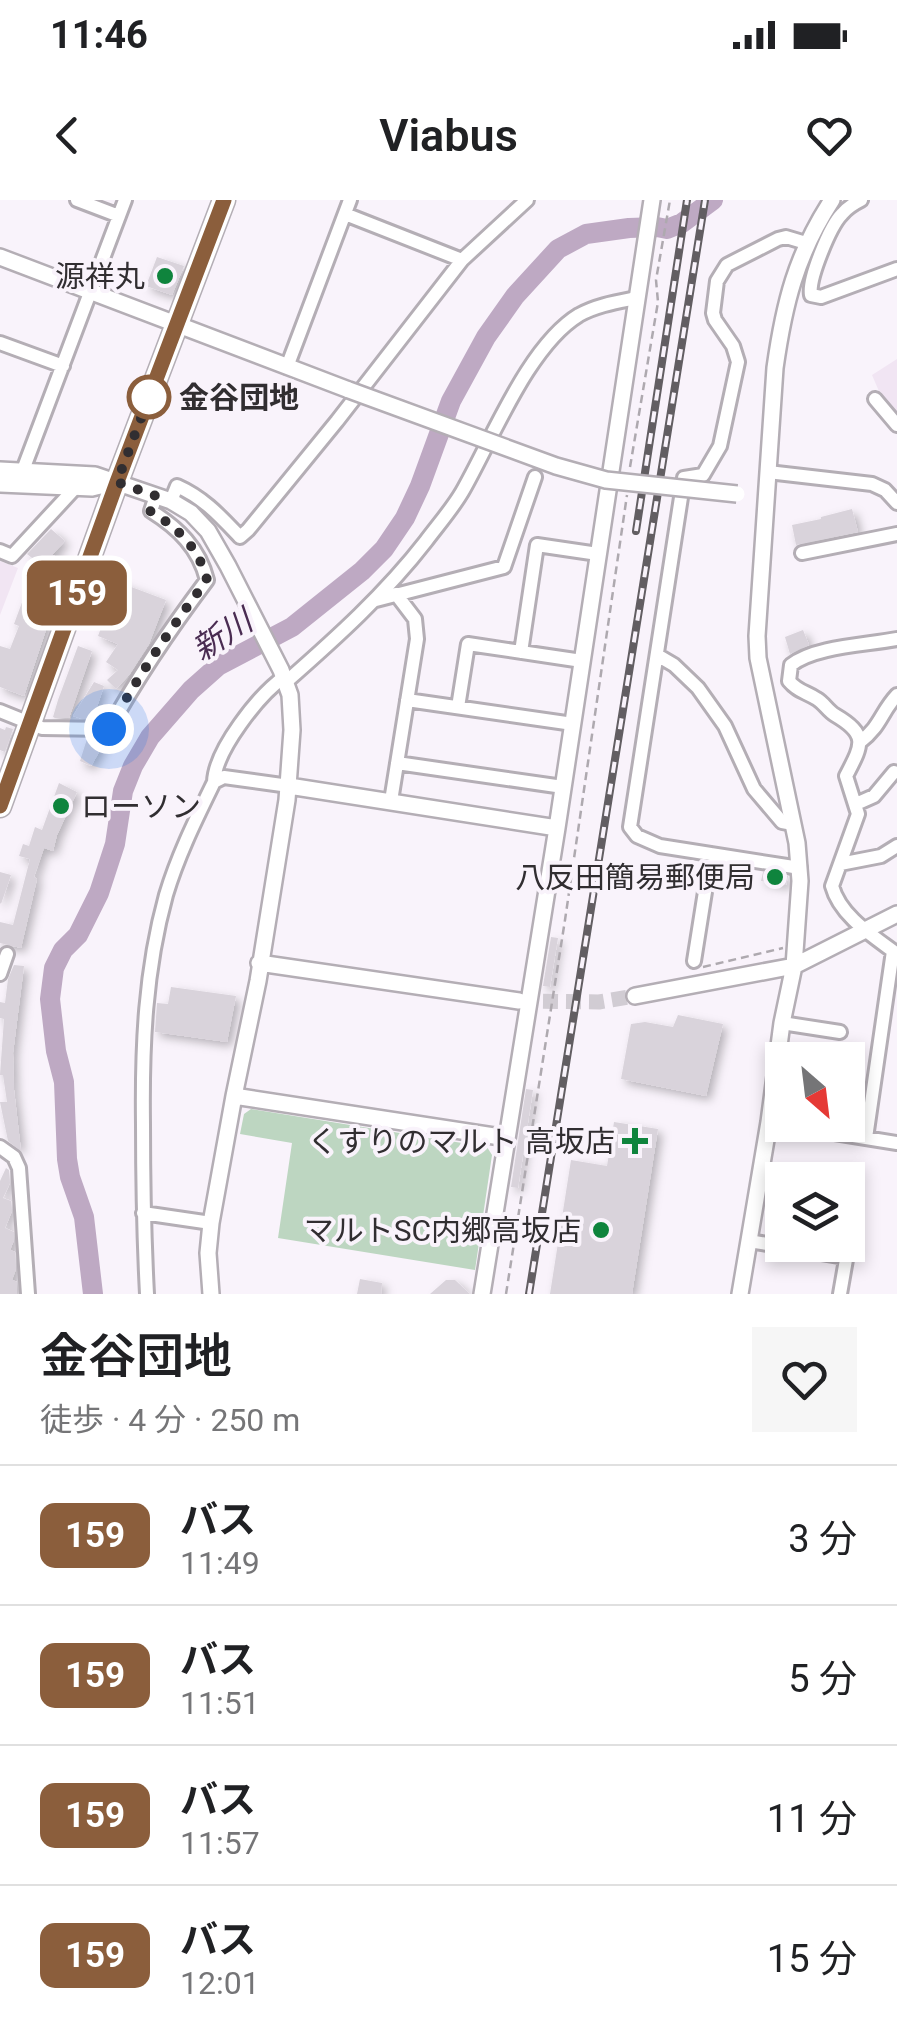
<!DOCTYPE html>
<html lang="ja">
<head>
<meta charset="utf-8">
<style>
  body { margin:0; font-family:Roboto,"Noto Sans JP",sans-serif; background:#f6f6f6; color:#202124; height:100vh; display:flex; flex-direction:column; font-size:38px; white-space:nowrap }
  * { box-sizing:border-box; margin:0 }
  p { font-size:32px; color:#757577 }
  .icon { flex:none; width:55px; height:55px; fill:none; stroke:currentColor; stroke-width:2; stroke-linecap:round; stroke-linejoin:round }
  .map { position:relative; height:1094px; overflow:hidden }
  .sheet { display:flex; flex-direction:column; background:#fff; flex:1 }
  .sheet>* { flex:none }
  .badge { padding:0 20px; border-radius:15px; font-size:35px; line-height:65px }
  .needle { width:65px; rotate:152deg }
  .tools { position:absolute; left:765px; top:842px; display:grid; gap:20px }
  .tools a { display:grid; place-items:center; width:100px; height:100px; border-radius:0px; background:#fff; box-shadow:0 5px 15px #0003; font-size:50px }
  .you { position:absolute; width:50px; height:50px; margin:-25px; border:8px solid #fff; border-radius:50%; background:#1a73e8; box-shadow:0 0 0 15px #1a73e833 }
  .map>.badge { position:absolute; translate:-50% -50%; box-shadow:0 0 0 5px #fff }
  .round { display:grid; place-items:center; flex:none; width:105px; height:105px; border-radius:0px; background:#f6f6f6 }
  .summary { display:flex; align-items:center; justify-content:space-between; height:170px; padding:0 40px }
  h1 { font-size:48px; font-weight:600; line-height:75px }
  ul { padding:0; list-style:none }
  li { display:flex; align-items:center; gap:30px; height:140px; padding:0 40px; border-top:2px solid #e0e0e0 }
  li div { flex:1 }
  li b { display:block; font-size:38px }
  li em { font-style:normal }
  li .badge { min-width:110px; font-weight:700; text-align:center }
  .status { display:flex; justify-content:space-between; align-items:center; height:70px; padding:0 50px; background:#fff; direction:ltr }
  .status svg { height:28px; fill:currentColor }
  header { display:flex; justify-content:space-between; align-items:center; height:130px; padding:0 40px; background:#fff; font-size:45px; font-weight:600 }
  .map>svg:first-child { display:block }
  .built { fill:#f1e5f3 }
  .green { fill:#bdd6c1 }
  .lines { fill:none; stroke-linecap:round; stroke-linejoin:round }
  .river { stroke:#bea9c3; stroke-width:20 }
  .building { fill:#d9d3db; filter:url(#shadow) }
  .tertiary-tunnel { stroke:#d1ccd3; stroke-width:15; stroke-dasharray:15 8; stroke-linecap:butt }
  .minor-casing { stroke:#b4aeb5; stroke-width:18 }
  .tertiary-casing { stroke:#b4aeb5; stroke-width:20 }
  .primary-casing { stroke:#b4aeb5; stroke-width:25 }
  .path { stroke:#aea9af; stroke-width:2.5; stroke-dasharray:8 5; stroke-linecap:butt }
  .minor { stroke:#fff; stroke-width:12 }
  .tertiary { stroke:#fff; stroke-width:15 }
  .primary { stroke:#fff; stroke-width:20 }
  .rail-casing { stroke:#625e62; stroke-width:8 }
  .rail { stroke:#f9f3fb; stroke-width:4; stroke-dasharray:11; stroke-linecap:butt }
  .tertiary-bridge-casing { stroke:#b4aeb5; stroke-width:20; stroke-linecap:butt }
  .tertiary-bridge { stroke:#fff; stroke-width:15 }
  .line-casing { stroke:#fff; stroke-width:22 }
  .line { stroke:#8b5e3c; stroke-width:15 }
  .walk { stroke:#312e31; stroke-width:10; stroke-dasharray:0 18 }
  .poi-dot { fill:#0f843d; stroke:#f9f3fb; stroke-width:4 }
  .stop-dot { fill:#fff; stroke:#8b5e3c; stroke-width:5 }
  .labels { text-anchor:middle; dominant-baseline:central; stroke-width:8; stroke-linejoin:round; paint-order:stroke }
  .poi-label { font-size:30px; fill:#312e31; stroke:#f9f3fb; text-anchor:end }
  .stop-label { font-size:30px; font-weight:bold; fill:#312e31; stroke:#f9f3fb; text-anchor:start }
  .water-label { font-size:32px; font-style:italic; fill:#4a2c52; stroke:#f9f3fb }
</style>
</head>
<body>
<div class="status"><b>11:46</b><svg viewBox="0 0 49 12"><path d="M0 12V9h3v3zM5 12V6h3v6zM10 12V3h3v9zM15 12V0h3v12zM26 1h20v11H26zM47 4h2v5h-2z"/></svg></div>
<header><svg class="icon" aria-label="back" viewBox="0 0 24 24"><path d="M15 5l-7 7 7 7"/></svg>Viabus<svg class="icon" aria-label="heart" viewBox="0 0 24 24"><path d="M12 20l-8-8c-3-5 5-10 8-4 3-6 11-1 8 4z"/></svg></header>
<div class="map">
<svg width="897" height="1094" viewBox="0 0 897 1094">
  <defs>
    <filter id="shadow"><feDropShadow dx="4.5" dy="4.5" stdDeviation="5" flood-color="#0004"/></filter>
  </defs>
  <rect width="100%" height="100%" fill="#f9f3fb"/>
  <path class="built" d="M897,159V215L881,196L872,175Z
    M0,361L18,368L0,415Z"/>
  <path class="green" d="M251,909L487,947L492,955L475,1070L278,1038L292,943L240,934L244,914Z"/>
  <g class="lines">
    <path class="river" d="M93,1094L84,1017L70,977L67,959L64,882L56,851L50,799L54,768L63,750L78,735L99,693L115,644L123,591L133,566L150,537L191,490L218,466L292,427L362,371L384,349L405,318L420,286L451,201L486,137L515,96L558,49L586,34L629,28L657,27L667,29L682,23L713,0"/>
  </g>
  <path class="building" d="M157,57L184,66L172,95L146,86Z
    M852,309L858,332L796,345L792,325L821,319V317Z
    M51,329L65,341L52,355L69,361L63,375L68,376L52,421H49L24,496L0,487V446L10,449L19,426L14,424L31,378L26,373L36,361L27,354Z
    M118,382L166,400L149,444L129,475L116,489L107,480L118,470L106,462L118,444L98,436Z
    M803,430L809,445L790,454L785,437Z
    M78,446L92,451L69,518H55L53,517L58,500Z
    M94,482L104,486L97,507L108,511L103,519H82L73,516Z
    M6,527L13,529L5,552L0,550V528L5,530Z
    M87,539L106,540L91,566L80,561Z
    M59,583L77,592L57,635L53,651L44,648L34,677L37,679L21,748L0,743V722L13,725L30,659L19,656L23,644L29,646L35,627L42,630Z
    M0,672L11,675L1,704L0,703Z
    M763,672L788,676L786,685L761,681Z
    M551,737L558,738L550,787L543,786Z
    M14,765L24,766L13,853L14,890L21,951L8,941L0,902H7L3,875H0L4,819L0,818V802L5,803L8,779Z
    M171,787L236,796L227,842L155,832L157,803L168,804Z
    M678,815L723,824L706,896L621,879L631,824L645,822L673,827Z
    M526,889L533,890L518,988L511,987Z
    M614,922L658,929L632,1094H550L571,960L607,966Z
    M6,968L9,970L10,983L3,998L11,1001L12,1011L5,1028L14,1032V1040L10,1050L15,1052L16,1069L12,1080L17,1082V1094H0V981Z
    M360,1079L382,1083L381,1094H357Z
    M446,1080H455L470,1094H430Z"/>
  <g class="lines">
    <path class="tertiary-tunnel" d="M520,801L599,802L635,796"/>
    <defs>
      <path id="minor" d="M77,0L119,16
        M861,0C855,3 847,8 842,14C830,26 808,79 811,95L821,97L897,69
        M345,14L462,60
        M0,143L63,166
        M287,167L350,0
        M875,199L897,225
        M768,272L872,284L885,290L897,303
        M20,278L125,0
        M171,301L177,286C204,298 220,316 240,337L248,330L337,221L462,60L527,0
        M0,351L12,356L76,287
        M802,353L897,334
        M376,400L504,367L535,277
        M897,439C867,445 815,446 791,465L789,481C797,491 806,492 817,499C824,503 828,511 835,515C869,535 862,545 846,576L858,614L832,686C840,716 873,736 897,754
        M521,452L537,345L598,354
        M657,455L674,465L698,488L725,526L754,589L782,622L793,624
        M286,482C336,438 385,394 426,341C438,325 452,309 462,292C492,240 528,146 579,115C597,105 617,102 637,98
        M407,500L573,524
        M458,507L468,444L582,461
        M0,511L42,528L109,529C138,476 171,428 207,380C199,348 178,328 151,311L156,296
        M860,542C881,526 881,512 897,495
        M397,563L563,587
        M214,582C215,550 259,495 284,477
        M391,601L417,439L415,419L396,394
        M856,604L874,596L894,572
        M840,664L881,656L897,646
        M800,668L660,646L637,636L630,627L684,278L703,275L720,246L738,162L733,146L715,120L713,113L717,81L727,65L778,39L786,37L806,43
        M694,761L711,654
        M0,774L7,754
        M782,823L840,832
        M785,925L897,943
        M866,938L893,751
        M0,947L14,957L19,968L28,1094
        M143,1013L211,1023
        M749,1041L846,1057
        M147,1094C144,1037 143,981 143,924C142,846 145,771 166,695C178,655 196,619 214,582L224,577L289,586
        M840,1094L851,1031"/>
      <path id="tertiary" d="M0,57L349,190
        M0,270L95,275L171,301L191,313L208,331L228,366L281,470L290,495L292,530L287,600L258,781L234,896L211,1023L208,1053L211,1094
        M0,284L92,288L113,283
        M289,586L557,628
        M259,763L519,801
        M635,796L794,766L897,714
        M234,896L507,938
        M482,1094L557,628L652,0
        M740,1094L769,922L782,823L794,766L800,681L797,643L758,458L757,436L775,168C784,104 796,55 832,0"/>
      <path id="primary" d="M0,606L117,282L224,0"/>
    </defs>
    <use href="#minor" class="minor-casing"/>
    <use href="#tertiary" class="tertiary-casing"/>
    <use href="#primary" class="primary-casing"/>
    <path class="path" d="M630,267L658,102L656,80L670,0
      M703,767L783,748
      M506,1094L565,720L627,295"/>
    <use href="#minor" class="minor"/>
    <use href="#tertiary" class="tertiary"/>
    <use href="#primary" class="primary"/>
    <defs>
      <path id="rail" d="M636,331L687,0
        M529,1094L705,0"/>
    </defs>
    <use href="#rail" class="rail-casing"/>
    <use href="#rail" class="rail"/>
    <defs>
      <path id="tertiary-bridge" d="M349,190L556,266L606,280L737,294"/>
    </defs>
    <use href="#tertiary-bridge" class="tertiary-bridge-casing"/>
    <use href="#tertiary-bridge" class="tertiary-bridge"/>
  </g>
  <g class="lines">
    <defs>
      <path id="line" d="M0,606L117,282L224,0"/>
    </defs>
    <use href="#line" class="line-casing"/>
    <use href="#line" class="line"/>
    <path class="walk" d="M109,529C138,476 171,428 207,380C199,348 178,328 150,311L156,296L117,282L149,197"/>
  </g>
  <g class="poi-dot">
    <circle cx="165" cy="76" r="10"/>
    <circle cx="61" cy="606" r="10"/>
    <circle cx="775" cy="677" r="10"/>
    <path d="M630 926h10v10h10v10h-10v10h-10v-10h-10v-10h10z"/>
    <circle cx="601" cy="1030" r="10"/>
  </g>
  <circle class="stop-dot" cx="149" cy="197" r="20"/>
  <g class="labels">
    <g class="poi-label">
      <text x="145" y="76">源祥丸</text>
      <text x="81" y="606" text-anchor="start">ローソン</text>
      <text x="755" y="677">八反田簡易郵便局</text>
      <text x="615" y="941">くすりのマルト 高坂店</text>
      <text x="581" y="1030">マルトSC内郷高坂店</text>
    </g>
    <g class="stop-label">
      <text x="179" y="197">金谷団地</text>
    </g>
    <g class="water-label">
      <text transform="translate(222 435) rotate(-33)">新川</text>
    </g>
  </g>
</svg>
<div class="tools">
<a><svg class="needle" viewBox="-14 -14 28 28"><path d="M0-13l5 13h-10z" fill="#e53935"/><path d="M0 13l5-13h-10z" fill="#757577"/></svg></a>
<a><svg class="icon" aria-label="layers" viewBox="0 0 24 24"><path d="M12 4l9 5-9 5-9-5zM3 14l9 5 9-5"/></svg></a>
</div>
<div class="you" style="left:109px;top:529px"></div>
<b class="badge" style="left:77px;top:393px;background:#8b5e3c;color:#fff">159</b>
</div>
<section class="sheet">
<div class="summary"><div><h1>金谷団地</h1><p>徒歩 · 4 分 · 250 m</p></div><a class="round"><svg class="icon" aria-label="heart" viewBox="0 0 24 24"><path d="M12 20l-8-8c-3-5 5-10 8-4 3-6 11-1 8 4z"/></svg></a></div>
<ul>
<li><span class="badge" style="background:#8b5e3c;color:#fff">159</span><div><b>バス</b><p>11:49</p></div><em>3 分</em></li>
<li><span class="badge" style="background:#8b5e3c;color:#fff">159</span><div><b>バス</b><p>11:51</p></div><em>5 分</em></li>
<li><span class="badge" style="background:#8b5e3c;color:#fff">159</span><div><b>バス</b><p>11:57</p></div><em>11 分</em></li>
<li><span class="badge" style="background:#8b5e3c;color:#fff">159</span><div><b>バス</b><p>12:01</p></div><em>15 分</em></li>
</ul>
</section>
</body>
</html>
